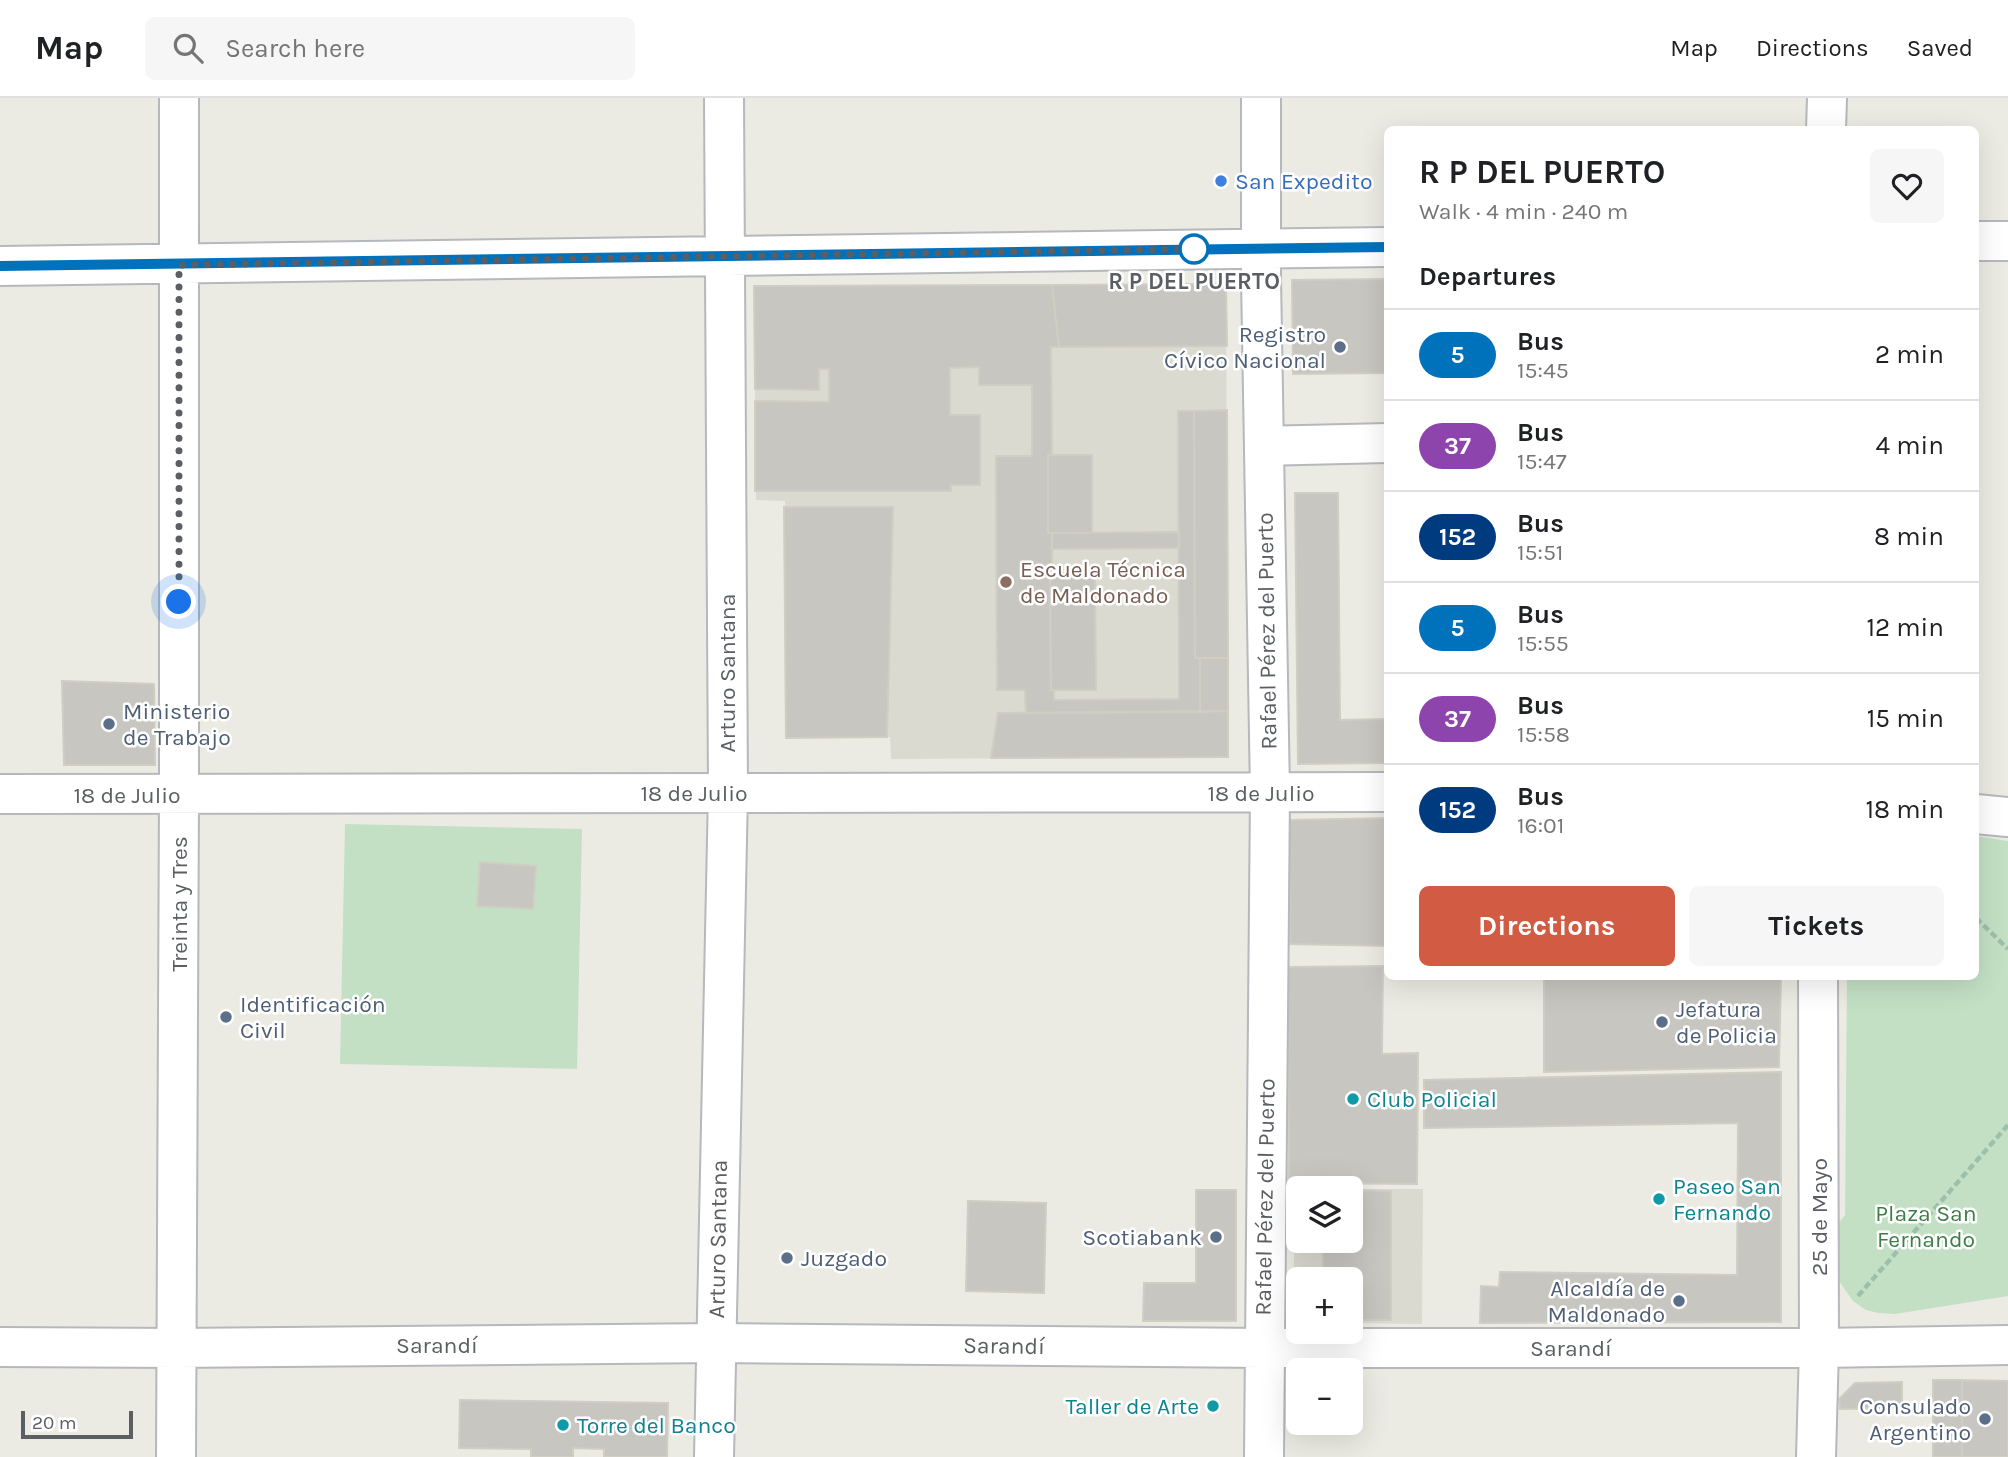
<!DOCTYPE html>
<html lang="en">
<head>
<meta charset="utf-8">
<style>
  body { margin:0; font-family:Karla,sans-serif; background:#f6f6f6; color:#202124; height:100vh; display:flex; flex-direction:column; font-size:26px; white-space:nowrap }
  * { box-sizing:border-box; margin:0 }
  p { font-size:23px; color:#757577 }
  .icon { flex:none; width:38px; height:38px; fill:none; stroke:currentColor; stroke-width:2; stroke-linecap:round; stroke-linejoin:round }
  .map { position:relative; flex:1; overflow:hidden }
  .panel { position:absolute; left:1384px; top:28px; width:595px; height:854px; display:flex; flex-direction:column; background:#fff; border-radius:10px; box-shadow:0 7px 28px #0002 }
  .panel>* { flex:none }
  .badge { padding:0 14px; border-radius:23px; font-size:24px; line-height:46px }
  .fabs { position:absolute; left:1286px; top:1078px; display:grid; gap:14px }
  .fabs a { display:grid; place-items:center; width:77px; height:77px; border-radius:10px; background:#fff; box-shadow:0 7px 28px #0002; font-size:35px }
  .scale { position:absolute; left:21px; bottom:18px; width:112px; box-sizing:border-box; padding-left:7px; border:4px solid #5b5e62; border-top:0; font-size:19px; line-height:24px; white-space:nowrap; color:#5b5e62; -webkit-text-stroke:5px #fff; paint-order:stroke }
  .you { position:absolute; width:35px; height:35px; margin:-18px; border:5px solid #fff; border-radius:50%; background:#1a73e8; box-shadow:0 0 0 10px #1a73e833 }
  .map>.badge { position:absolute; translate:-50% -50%; box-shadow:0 0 0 4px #fff }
  h2 { padding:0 35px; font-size:26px; line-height:63px }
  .round { display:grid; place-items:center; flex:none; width:74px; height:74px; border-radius:10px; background:#f6f6f6 }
  .summary { display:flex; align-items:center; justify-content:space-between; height:119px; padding:0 35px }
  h1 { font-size:33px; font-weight:700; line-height:52px }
  .action { display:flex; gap:14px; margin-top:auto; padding:14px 35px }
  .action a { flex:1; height:80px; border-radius:10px; background:#d25b43; color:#fff; font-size:28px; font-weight:700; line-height:80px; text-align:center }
  .action a+a { background:#f6f6f6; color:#202124 }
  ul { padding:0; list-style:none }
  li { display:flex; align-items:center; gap:21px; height:91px; padding:0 35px; border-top:2px solid #e0e0e0 }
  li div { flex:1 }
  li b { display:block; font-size:26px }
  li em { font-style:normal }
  li .badge { min-width:77px; font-weight:700; text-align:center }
  header { display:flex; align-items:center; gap:42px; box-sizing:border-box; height:98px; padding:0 35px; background:#fff; border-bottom:2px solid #e0e0e0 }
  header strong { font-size:33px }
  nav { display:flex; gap:38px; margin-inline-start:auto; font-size:24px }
  .search { width:490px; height:63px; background:#f6f6f6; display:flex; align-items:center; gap:18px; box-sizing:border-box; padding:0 24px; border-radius:10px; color:#757577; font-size:26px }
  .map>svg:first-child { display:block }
  .education { fill:#dbdad1 }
  .green { fill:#c3e0c5 }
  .building { fill:#c7c6c0; stroke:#d0cdc2; stroke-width:2 }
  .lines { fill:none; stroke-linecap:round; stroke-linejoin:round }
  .minor-casing { stroke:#b5b8bc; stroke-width:42 }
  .path { stroke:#9dc0aa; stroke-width:4.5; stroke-dasharray:7 3.5; stroke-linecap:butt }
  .minor { stroke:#fff; stroke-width:38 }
  .line-casing { stroke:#fff; stroke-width:16 }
  .line { stroke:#0072bc; stroke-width:10 }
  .walk { stroke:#5b5e62; stroke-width:7; stroke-dasharray:0 12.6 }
  .shop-dot { fill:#3f7fe0; stroke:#fff; stroke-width:2.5 }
  .stop-dot { fill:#fff; stroke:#0072bc; stroke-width:3.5 }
  .service-dot { fill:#5c6f8a; stroke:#fff; stroke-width:2.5 }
  .education-dot { fill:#8d6e63; stroke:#fff; stroke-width:2.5 }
  .culture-dot { fill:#0f9aa8; stroke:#fff; stroke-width:2.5 }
  .labels { text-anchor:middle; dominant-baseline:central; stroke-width:5; stroke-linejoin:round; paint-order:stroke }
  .shop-label { font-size:23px; fill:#366cbe; stroke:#fff; text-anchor:start }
  .stop-label { font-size:23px; font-weight:bold; fill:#5b5e62; stroke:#fff }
  .service-label { font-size:23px; fill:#4e5e75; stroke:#fff; text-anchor:end }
  .education-label { font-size:23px; fill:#785e54; stroke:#fff; text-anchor:start }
  .street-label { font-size:23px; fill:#5b5e62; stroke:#fff }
  .culture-label { font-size:23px; fill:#0d838f; stroke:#fff; text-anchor:start }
  .park-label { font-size:23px; fill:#3f7d47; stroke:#fff }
</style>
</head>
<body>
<header>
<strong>Map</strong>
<div class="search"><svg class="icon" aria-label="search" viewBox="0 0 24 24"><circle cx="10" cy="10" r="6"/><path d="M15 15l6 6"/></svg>Search here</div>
<nav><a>Map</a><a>Directions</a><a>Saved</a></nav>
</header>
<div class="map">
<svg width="2008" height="1359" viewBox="0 0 2008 1359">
  <rect width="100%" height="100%" fill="#ecebe3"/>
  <path class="education" d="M1226,186L1228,659L891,661L890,639L786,640L785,403L756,402L754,188Z
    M1295,1090H1298V1143H1351V1091H1423L1422,1226L1351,1225V1181H1298V1224H1293Z"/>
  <path class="green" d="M345,726L582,731L577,971L340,966Z
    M1976,738L2008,743V1198L1895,1216L1878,1215L1866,1212L1853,1203L1846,1193L1837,1180L1834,1131L1845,1117L1847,879L1976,878Z"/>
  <path class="building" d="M1387,181L1388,275L1293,276L1292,182Z
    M1226,186L1227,248L1059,249L1052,187Z
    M1052,187L1059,249H1051L1052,357H1048V435H1052V474H1050L1051,592H1054V602L1179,601L1178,313H1194L1195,560H1200V614L1026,615L1025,592H997L996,358H1032V287H979V269L950,270V317H980V387H951V393H755V303L829,304V271H819V292L755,291L754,188Z
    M1227,312L1228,560H1195L1194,313Z
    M1048,357H1092V435H1048Z
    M1295,395H1338L1340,622L1388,621V665L1298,666Z
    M784,409H893L887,639L786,640Z
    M1179,434V450L1052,451V435Z
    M1050,474H1095L1096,592H1051Z
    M1200,560H1228V613L1200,614Z
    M62,583L154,586L155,667H64Z
    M1228,613V659L991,660L998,615Z
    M1388,720V848L1290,846L1289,722Z
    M480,764L536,768L533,811L477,808Z
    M1383,868L1382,956L1418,955L1417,1086L1289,1085L1288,869Z
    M1544,878H1781L1779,969L1544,974Z
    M1781,974V1224L1480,1225L1481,1188L1499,1189L1500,1174L1737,1177L1738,1025L1424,1030V982Z
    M1196,1092H1236V1223H1143L1144,1185H1196Z
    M1351,1092L1391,1093V1222H1351V1181H1323V1143H1351Z
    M968,1103L1046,1105L1044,1195L966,1193Z
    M1933,1282H1962V1359H1933Z
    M1962,1282L2008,1283V1359H1962Z
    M1902,1284V1310L1840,1311L1839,1301L1855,1285Z
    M460,1302L668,1305L667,1359H604V1351L573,1350V1359H531V1351L459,1350Z"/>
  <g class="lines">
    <defs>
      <path id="minor" d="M1261,0V180L1270,695L1264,1359
        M1826,32L1827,0
        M1976,143H2008
        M0,168L1388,149
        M1264,348L1388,345
        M0,696L1388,694
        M1976,716L2008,719
        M0,1249L177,1250L716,1245L1264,1250H1819L2008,1247
        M176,1359L179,697V0
        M714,1359L728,694L724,0
        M1816,1359L1819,1250L1818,878"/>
    </defs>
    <use href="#minor" class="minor-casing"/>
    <path class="path" d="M1976,820L2008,851
      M1858,1198L2008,1027"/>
    <use href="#minor" class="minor"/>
  </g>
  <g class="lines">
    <defs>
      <path id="line" d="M0,168L1388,149"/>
    </defs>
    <use href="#line" class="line-casing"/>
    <use href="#line" class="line"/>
    <path class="walk" d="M179,504V167L1194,151"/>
  </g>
  <circle class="shop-dot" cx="1221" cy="83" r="7"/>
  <circle class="stop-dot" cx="1194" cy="151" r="14"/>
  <g class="service-dot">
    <circle cx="1340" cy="249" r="7"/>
    <circle cx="109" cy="626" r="7"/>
    <circle cx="226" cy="919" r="7"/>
    <circle cx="1662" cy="924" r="7"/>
    <circle cx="1216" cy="1139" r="7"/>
    <circle cx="787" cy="1160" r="7"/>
    <circle cx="1679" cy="1203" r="7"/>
    <circle cx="1985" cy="1321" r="7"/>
  </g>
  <circle class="education-dot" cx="1006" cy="484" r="7"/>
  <g class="culture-dot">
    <circle cx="1353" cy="1001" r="7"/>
    <circle cx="1659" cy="1101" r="7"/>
    <circle cx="1213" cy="1308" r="7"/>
    <circle cx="563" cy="1327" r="7"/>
  </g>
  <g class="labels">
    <g class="shop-label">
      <text x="1235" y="83">San Expedito</text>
    </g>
    <g class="stop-label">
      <text x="1194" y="183">R P DEL PUERTO</text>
    </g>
    <g class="service-label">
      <text x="1326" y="236">Registro<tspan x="1326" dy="26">Cívico Nacional</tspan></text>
      <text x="123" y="613" text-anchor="start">Ministerio<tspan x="123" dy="26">de Trabajo</tspan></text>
      <text x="240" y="906" text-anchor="start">Identificación<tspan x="240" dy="26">Civil</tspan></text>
      <text x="1676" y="911" text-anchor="start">Jefatura<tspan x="1676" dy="26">de Policia</tspan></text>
      <text x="1202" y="1139">Scotiabank</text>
      <text x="801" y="1160" text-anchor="start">Juzgado</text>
      <text x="1665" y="1190">Alcaldía de<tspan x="1665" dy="26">Maldonado</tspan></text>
      <text x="1971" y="1308">Consulado<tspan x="1971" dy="26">Argentino</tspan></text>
    </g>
    <g class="education-label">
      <text x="1020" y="471">Escuela Técnica<tspan x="1020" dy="26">de Maldonado</tspan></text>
    </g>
    <g class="street-label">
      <text transform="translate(1267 533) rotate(-91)">Rafael Pérez del Puerto</text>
      <text transform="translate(727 575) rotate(-90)">Arturo Santana</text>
      <text x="694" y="695">18 de Julio</text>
      <text x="1261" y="695">18 de Julio</text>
      <text x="127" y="697">18 de Julio</text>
      <text transform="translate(179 806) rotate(-90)">Treinta y Tres</text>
      <text transform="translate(1265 1099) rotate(-89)">Rafael Pérez del Puerto</text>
      <text transform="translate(1819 1119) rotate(-90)">25 de Mayo</text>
      <text transform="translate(718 1141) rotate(-89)">Arturo Santana</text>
      <text x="437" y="1247">Sarandí</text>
      <text transform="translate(1004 1248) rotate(1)">Sarandí</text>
      <text x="1571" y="1250">Sarandí</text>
    </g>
    <g class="culture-label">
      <text x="1367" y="1001">Club Policial</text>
      <text x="1673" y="1088">Paseo San<tspan x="1673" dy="26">Fernando</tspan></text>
      <text x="1199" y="1308" text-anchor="end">Taller de Arte</text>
      <text x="577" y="1327">Torre del Banco</text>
    </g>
    <g class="park-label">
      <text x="1926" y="1115">Plaza San<tspan x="1926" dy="26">Fernando</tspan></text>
    </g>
  </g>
</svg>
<div class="fabs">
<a><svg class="icon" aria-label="layers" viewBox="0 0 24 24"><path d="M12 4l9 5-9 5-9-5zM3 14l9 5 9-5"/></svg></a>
<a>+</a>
<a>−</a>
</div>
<div class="scale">20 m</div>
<div class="you" style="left:179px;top:504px"></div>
<section class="panel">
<div class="summary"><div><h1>R P DEL PUERTO</h1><p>Walk · 4 min · 240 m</p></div><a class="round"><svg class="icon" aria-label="heart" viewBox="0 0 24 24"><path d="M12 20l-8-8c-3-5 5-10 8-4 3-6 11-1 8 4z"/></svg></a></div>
<h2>Departures</h2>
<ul>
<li><span class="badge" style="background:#0072bc;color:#fff">5</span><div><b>Bus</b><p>15:45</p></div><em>2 min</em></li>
<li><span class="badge" style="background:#8e44ad;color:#fff">37</span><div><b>Bus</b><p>15:47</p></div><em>4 min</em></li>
<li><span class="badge" style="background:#003b80;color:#fff">152</span><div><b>Bus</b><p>15:51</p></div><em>8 min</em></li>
<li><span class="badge" style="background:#0072bc;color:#fff">5</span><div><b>Bus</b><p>15:55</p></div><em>12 min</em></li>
<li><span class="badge" style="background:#8e44ad;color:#fff">37</span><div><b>Bus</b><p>15:58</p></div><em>15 min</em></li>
<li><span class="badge" style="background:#003b80;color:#fff">152</span><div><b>Bus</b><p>16:01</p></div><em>18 min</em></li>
</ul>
<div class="action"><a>Directions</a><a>Tickets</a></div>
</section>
</div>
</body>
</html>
